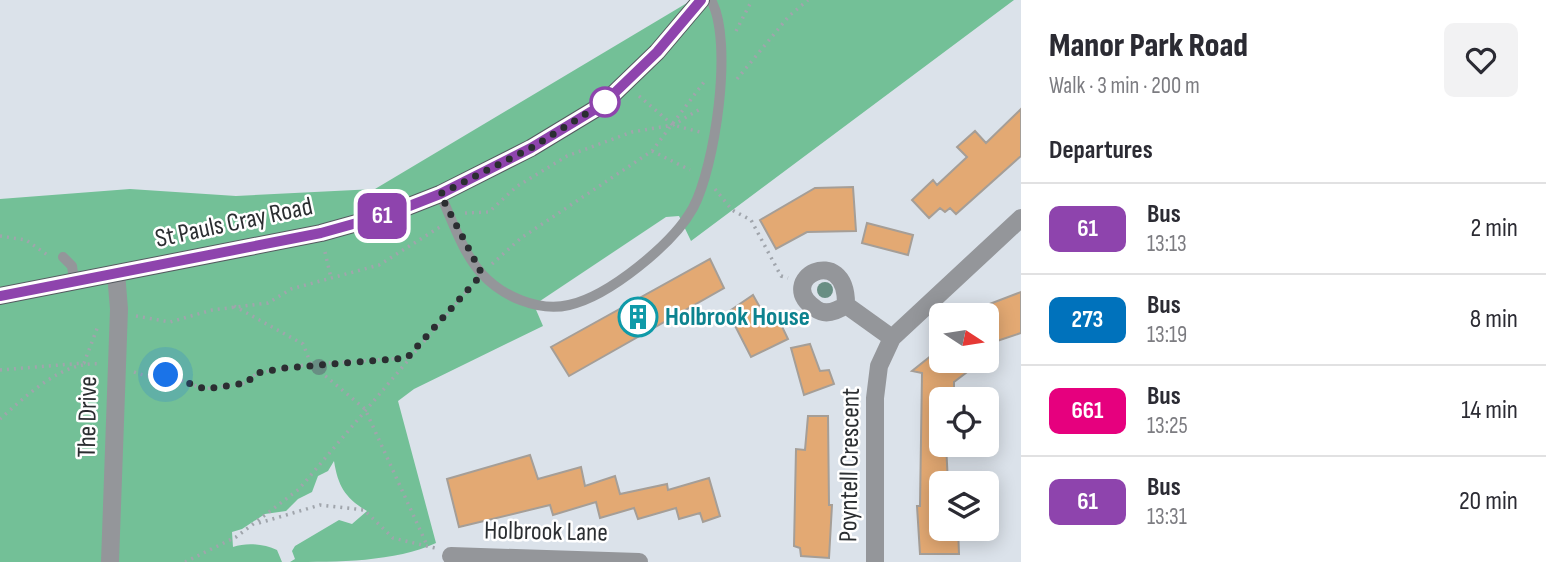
<!DOCTYPE html>
<html lang="en">
<head>
<meta charset="utf-8">
<style>
  body { margin:0; font-family:"Sofia Sans Condensed",sans-serif; background:#f2f2f3; color:#2b2b33; height:100vh; display:flex; flex-direction:column; font-size:26px; white-space:nowrap }
  * { box-sizing:border-box; margin:0 }
  p { font-size:23px; color:#7c7c81 }
  .icon { flex:none; width:38px; height:38px; fill:none; stroke:currentColor; stroke-width:2; stroke-linecap:round; stroke-linejoin:round }
  .map { position:relative; flex:1; overflow:hidden }
  .side { display:flex; flex-direction:column; background:#fff; width:525px }
  .side>* { flex:none }
  .badge { padding:0 14px; border-radius:10px; font-size:24px; line-height:46px }
  .needle { width:46px; rotate:102deg }
  .controls { position:absolute; left:929px; top:303px; display:grid; gap:14px }
  .controls a { display:grid; place-items:center; width:70px; height:70px; border-radius:10px; background:#fff; box-shadow:0 4px 18px #0003; font-size:35px }
  .you { position:absolute; width:35px; height:35px; margin:-18px; border:5px solid #fff; border-radius:50%; background:#1a73e8; box-shadow:0 0 0 10px #1a73e833 }
  .map>.badge { position:absolute; translate:-50% -50%; box-shadow:0 0 0 4px #fff }
  h2 { padding:0 28px; font-size:26px; line-height:63px }
  .round { display:grid; place-items:center; flex:none; width:74px; height:74px; border-radius:10px; background:#f2f2f3 }
  .head { display:flex; align-items:center; justify-content:space-between; height:119px; padding:0 28px }
  h1 { font-size:33px; font-weight:800; line-height:52px }
  ul { padding:0; list-style:none }
  li { display:flex; align-items:center; gap:21px; height:91px; padding:0 28px; border-top:2px solid #e1e1e2 }
  li div { flex:1 }
  li b { display:block; font-size:26px }
  li em { font-style:normal }
  li .badge { min-width:77px; font-weight:700; text-align:center }
  main { display:flex; flex:1; min-height:0 }
  .map>svg:first-child { display:block }
  .forest { fill:#73c097 }
  .building { fill:#e3a973; stroke:#a59e97; stroke-width:2 }
  .lines { fill:none; stroke-linecap:round; stroke-linejoin:round }
  .path { stroke:#a0a5ac; stroke-width:3.5; stroke-dasharray:2 5; stroke-linecap:butt }
  .lane { stroke:#94969a; stroke-width:10 }
  .street { stroke:#94969a; stroke-width:18 }
  .primary { stroke:#555960; stroke-width:18 }
  .tree { fill:#688e83 }
  .line-casing { stroke:#fff; stroke-width:16 }
  .line { stroke:#8e44ad; stroke-width:10 }
  .walk { stroke:#2b2e31; stroke-width:7; stroke-dasharray:0 12.6 }
  .stop-dot { fill:#fff; stroke:#8e44ad; stroke-width:3.5 }
  .labels { text-anchor:middle; dominant-baseline:central; stroke-width:5; stroke-linejoin:round; paint-order:stroke }
  .street-label { font-size:26px; fill:#2b2e31; stroke:#fff }
  .culture-label { font-size:26px; font-weight:bold; fill:#0d838f; stroke:#fff; text-anchor:start }
</style>
</head>
<body>
<main>
<div class="map">
<svg width="1021" height="562" viewBox="0 0 1021 562">
  <rect width="100%" height="100%" fill="#dbe2ea"/>
  <path class="forest" d="M692,0H1014L691,241L679,216L666,217L534,305L543,326L414,389L398,401L436,543C396,562 336,562 290,562L295,559L292,551L295,546L339,520L352,524L367,511C345,498 338,486 334,461L328,471L318,476L312,492L298,499L286,511L265,514L242,529L232,532L233,547C247,542 264,544 277,550L282,562H0V199L130,189L236,196L375,189Z"/>
  <path class="building" d="M1021,109V156L956,214L950,208L945,212L940,208L929,218L912,200L933,180L937,185L967,157L957,147L975,131L986,143Z
    M853,187L856,231L807,232L776,249L760,220L815,188Z
    M867,223L913,235L908,255L862,243Z
    M710,259L724,288L569,376L551,347Z
    M1021,292V333L994,342L987,328V305Z
    M753,295L766,318L776,314L788,339L751,357L728,312Z
    M810,344L820,371L829,370L834,384L804,395L791,348Z
    M942,347V360H983L954,382V399H942V444H946L948,483H942V528H958L959,554H920L917,506H920L922,373L912,371Z
    M808,416H828L829,505H832L829,558L801,556L800,548L794,546L796,449L805,450Z
    M530,455L538,479L581,467L585,486L615,476L620,494L667,484L668,490L709,478L720,516L703,522L700,513L679,519L676,508L638,519L634,508L600,518L596,502L553,515L550,505L459,527L447,479Z"/>
  <g class="lines">
    <path class="path" d="M736,31L752,0
      M737,79L789,16L808,0
      M639,96L673,125L700,132
      M652,151L690,170
      M715,189L732,210L751,220L781,276L788,278
      M465,213L489,212L516,187L567,156L632,132L673,125L702,108
      M0,236L26,240L49,256
      M325,252L331,278
      M492,264L521,238L652,151L704,82
      M234,306L303,344L311,364L365,409L426,543
      M136,316L170,322L212,310L268,303L291,289L379,265L440,227
      M0,370L84,363L98,326
      M134,372L146,376L166,375L204,389L246,383L257,373L311,364L407,358
      M0,419C26,396 62,361 99,364
      M259,523L320,505L364,510L393,538L435,548
      M185,562L236,537L299,489L472,285"/>
    <path class="lane" d="M440,194C452,219 462,252 482,274C502,296 538,312 569,305C609,296 673,244 693,208C715,167 734,41 711,0
      M63,257L72,266L74,280"/>
    <path class="street" d="M846,305C837,311 826,316 816,309C772,280 847,241 846,305L892,338
      M451,556L639,562
      M110,562L119,309L116,273
      M875,562V398L879,366L892,338L1021,218"/>
    <path class="primary" d="M0,296L321,233L389,214L440,194L531,148L602,105L657,52L701,0"/>
  </g>
  <g class="tree">
    <circle cx="825" cy="290" r="8"/>
    <circle cx="319" cy="367" r="8"/>
  </g>
  <g class="lines">
    <defs>
      <path id="line" d="M0,296L321,233L389,214L440,194L531,148L602,105L657,52L701,0"/>
    </defs>
    <use href="#line" class="line-casing"/>
    <use href="#line" class="line"/>
    <path class="walk" d="M166,375L205,389L246,383L257,373L284,368L407,358L482,274L440,194L531,148L605,102"/>
  </g>
  <defs>
    <symbol id="building-ring" viewBox="-11 -11 22 22"><circle r="9.5" fill="#fff" stroke="#0f9aa8" stroke-width="1.5"/><path d="M-4-6H4V6H1V3H-1V6H-4ZM-2.5-4.3h1.7v1.8h-1.7ZM.8-4.3h1.7v1.8H.8ZM-2.5-1h1.7V.8h-1.7ZM.8-1h1.7V.8H.8Z" fill="#0f9aa8"/></symbol>
  </defs>
  <g fill-rule="evenodd">
    <use href="#building-ring" x="616" y="295" width="44" height="44"/>
  </g>
  <circle class="stop-dot" cx="605" cy="102" r="14"/>
  <g class="labels">
    <g class="street-label">
      <text transform="translate(234 223) rotate(-12)">St Pauls Cray Road</text>
      <text transform="translate(88 417) rotate(-89)">The Drive</text>
      <text transform="translate(850 465) rotate(-89)">Poyntell Crescent</text>
      <text transform="translate(546 532) rotate(1)">Holbrook Lane</text>
    </g>
    <g class="culture-label">
      <text x="665" y="317">Holbrook House</text>
    </g>
  </g>
</svg>
<div class="controls">
<a><svg class="needle" viewBox="-14 -14 28 28"><path d="M0-13l5 13h-10z" fill="#e53935"/><path d="M0 13l5-13h-10z" fill="#7c7c81"/></svg></a>
<a><svg class="icon" aria-label="locate" viewBox="0 0 24 24"><circle cx="12" cy="12" r="6"/><path d="M12 2v4M12 18v4M2 12h4M18 12h4"/></svg></a>
<a><svg class="icon" aria-label="layers" viewBox="0 0 24 24"><path d="M12 4l9 5-9 5-9-5zM3 14l9 5 9-5"/></svg></a>
</div>
<div class="you" style="left:166px;top:375px"></div>
<b class="badge" style="left:382px;top:216px;background:#8e44ad;color:#fff">61</b>
</div>
<section class="side">
<div class="head"><div><h1>Manor Park Road</h1><p>Walk · 3 min · 200 m</p></div><a class="round"><svg class="icon" aria-label="heart" viewBox="0 0 24 24"><path d="M12 20l-8-8c-3-5 5-10 8-4 3-6 11-1 8 4z"/></svg></a></div>
<h2>Departures</h2>
<ul>
<li><span class="badge" style="background:#8e44ad;color:#fff">61</span><div><b>Bus</b><p>13:13</p></div><em>2 min</em></li>
<li><span class="badge" style="background:#0072bc;color:#fff">273</span><div><b>Bus</b><p>13:19</p></div><em>8 min</em></li>
<li><span class="badge" style="background:#e6007e;color:#fff">661</span><div><b>Bus</b><p>13:25</p></div><em>14 min</em></li>
<li><span class="badge" style="background:#8e44ad;color:#fff">61</span><div><b>Bus</b><p>13:31</p></div><em>20 min</em></li>
</ul>
</section>
</main>
</body>
</html>
